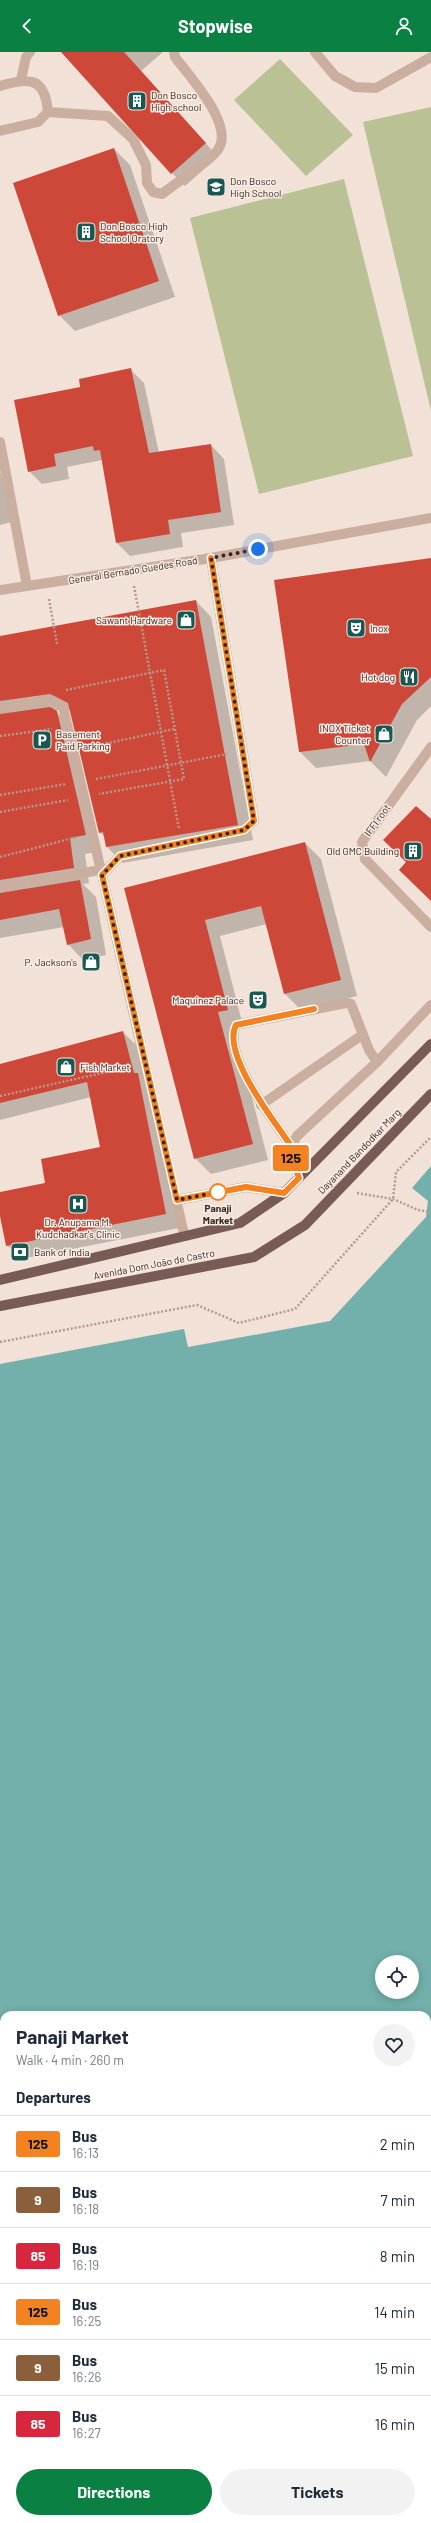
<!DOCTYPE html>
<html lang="en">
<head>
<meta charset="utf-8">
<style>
  body { margin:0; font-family:Barlow,sans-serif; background:#f2f2f3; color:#1f2937; height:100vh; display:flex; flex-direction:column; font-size:15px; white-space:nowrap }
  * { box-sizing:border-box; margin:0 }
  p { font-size:13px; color:#747a83 }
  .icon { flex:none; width:22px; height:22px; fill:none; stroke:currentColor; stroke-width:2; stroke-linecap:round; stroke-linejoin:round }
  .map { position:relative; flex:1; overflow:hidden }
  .details { position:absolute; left:0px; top:1959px; width:431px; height:512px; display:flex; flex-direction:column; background:#fff; border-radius:12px 12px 0 0; box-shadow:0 2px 10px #0003 }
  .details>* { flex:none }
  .badge { padding:0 8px; border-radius:3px; font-size:14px; line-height:26px }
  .tools { position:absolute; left:375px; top:1903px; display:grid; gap:8px }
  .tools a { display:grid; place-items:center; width:44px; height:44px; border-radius:50%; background:#fff; box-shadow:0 2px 10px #0003; font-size:20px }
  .you { position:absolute; width:20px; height:20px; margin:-10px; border:3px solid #fff; border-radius:50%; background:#1a73e8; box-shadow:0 0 0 6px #1a73e833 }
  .map>.badge { position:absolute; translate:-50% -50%; box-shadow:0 0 0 2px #fff }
  h2 { padding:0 16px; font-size:15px; line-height:36px }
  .round { display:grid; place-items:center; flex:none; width:42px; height:42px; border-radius:21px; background:#f2f2f3 }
  .summary { display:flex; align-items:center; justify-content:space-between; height:68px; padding:0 16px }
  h1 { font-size:19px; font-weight:700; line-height:30px }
  .button { display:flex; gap:8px; margin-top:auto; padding:8px 16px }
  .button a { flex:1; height:46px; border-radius:24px; background:#0b8043; color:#fff; font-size:16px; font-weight:700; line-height:46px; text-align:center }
  .button a+a { background:#f2f2f3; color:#1f2937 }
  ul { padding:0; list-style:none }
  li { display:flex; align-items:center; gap:12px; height:56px; padding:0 16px; border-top:1px solid #e0e1e3 }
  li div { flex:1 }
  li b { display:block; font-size:15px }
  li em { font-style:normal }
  li .badge { min-width:44px; font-weight:700; text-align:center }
  header { display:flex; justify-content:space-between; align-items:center; height:52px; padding:0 16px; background:#0b8043; color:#fff; font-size:18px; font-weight:700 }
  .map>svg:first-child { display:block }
  .green { fill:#b9c195 }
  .water { fill:#73b0ab; fill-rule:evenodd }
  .shadow { fill:#0003 }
  .building { fill:#cd4838 }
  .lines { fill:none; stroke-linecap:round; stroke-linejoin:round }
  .path { stroke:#b6988c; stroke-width:2.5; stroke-dasharray:2 2; stroke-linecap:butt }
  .service { stroke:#caafa1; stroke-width:10 }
  .minor { stroke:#caafa1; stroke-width:10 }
  .tertiary { stroke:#caafa1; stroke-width:10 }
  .primary { stroke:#775b54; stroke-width:10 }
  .line-casing { stroke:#fff; stroke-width:9 }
  .line { stroke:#f58220; stroke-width:6 }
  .walk { stroke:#342725; stroke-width:4; stroke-dasharray:0 7.2 }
  .stop-dot { fill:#fff; stroke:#f58220; stroke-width:2 }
  .labels { text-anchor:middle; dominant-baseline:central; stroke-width:3; stroke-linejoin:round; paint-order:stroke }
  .poi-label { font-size:10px; fill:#342725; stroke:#faece2; text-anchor:start }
  .street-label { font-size:10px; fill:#342725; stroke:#faece2 }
  .stop-label { font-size:10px; font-weight:bold; fill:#342725; stroke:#faece2 }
</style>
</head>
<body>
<header><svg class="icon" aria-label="back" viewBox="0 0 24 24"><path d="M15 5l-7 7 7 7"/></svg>Stopwise<svg class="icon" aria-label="person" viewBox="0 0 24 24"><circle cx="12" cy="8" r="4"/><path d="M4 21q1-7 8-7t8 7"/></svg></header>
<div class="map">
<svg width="431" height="2471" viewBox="0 0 431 2471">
  <rect width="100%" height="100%" fill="#f2e1d6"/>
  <path class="green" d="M280,7L353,83L306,124L234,48Z
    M431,55V359L363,70Z
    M344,127L413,404L259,442L190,166Z"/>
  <path class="water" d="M431,1114V2471H0V1312L184,1277L188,1295L330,1269L426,1165L428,1149L412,1136ZM382,1910H412V1940H382ZM4,1963H427V2467H4Z"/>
  <path class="shadow" d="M76,0H163L141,19L218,105L185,134L172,121Z
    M114,97L130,113L175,245L75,279L59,263Z
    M131,318L144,331L159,401L211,393L224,407L234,473L181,481L183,495L130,504L117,491L102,408L67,415L69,427L42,432L29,419L81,335Z
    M0,419L12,470L0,473Z
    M431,507V654L417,668L386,725L370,709L316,716L300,700L276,528Z
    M196,549L211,565L253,788L123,811L107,795L106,786L100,780L71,659L66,657L55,659L73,676L101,799L85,802L89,831L83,832L96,845L106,903L83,908L68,892L64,875L0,886V585Z
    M305,791L321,807L357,944L301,958L285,942L267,872L220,884L243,974L234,976L268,1108L211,1122L195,1106L125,837Z
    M123,980L137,994L179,1176L21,1207L7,1193L0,1159V1141L47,1132L101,1096L91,1045L0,1068V1013Z
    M4,2056V2132L0,2128V2057Z"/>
  <path class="building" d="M61,0H124L206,91L171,122Z
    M114,96L159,229L58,264L13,131Z
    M131,316L149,401L211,392L221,460L168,468L170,482L116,491L100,398L94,399L93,394L54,402L56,414L28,420L14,348L80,335L79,327Z
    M431,506V625L402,652L370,710L364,692L299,700L274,528Z
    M196,548L238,773L106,795L103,780L99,781L68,651L50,642L0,649V584Z
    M50,655L57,659L86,783L70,786L74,816L0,828V662Z
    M416,754L431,767V849L399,818L406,810L383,788Z
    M305,790L341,928L284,942L261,854L205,868L228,958L218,960L253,1092L194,1107L124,836Z
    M80,828L91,887L67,893L59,857L0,868V841Z
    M123,979L134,1021H138L166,1162L6,1194L0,1164V1140L45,1131L41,1107L100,1095L87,1030L0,1051V1012Z"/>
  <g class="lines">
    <path class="path" d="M134,534L179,777
      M49,547L57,592
      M66,638L164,618L184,727L99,742
      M0,684L52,677
      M94,694L174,677
      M96,727L227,702
      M0,743L66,732
      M0,760L68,748
      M0,805L77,785
      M0,1044L129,1015
      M357,1141L393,1147L418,1158L431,1160
      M0,1290L197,1253L239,1271L295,1257L393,1147L396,1120L431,1085"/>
    <path class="service" d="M315,0L335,24L355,35L376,36L431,5
      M21,28L26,5L30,0
      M0,34C29,25 45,25 48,60L38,70L0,79
      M48,60L108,64L133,87L146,113L147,131L153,140L162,142C176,131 207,111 217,99C237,75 189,24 175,5L174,0
      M0,656L51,648L63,655L102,823
      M431,695L362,790L365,807L431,875
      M102,823L120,804L244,778L254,769L211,506
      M0,835L106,817
      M261,1053L362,983
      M291,1094C275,1071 221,1001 236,973L346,951L351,952L369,998L377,1010
      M299,1126C293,1109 287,1101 297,1084L377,1010L431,953
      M177,1148L246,1135L284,1141"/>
    <path class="minor" d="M0,390L27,534
      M102,823L184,1182"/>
    <path class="tertiary" d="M0,538L211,506L431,466"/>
    <path class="primary" d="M0,1228L240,1171L284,1141L431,992
      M0,1254L254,1205L305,1173L431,1042"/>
  </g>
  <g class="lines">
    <defs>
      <path id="line" d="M211,506L254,769L244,778L120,804L102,823L177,1148L246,1135L284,1141L299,1126L291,1106V1094C275,1070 221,1002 236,973L314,957"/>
    </defs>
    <use href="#line" class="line-casing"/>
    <use href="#line" class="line"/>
    <path class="walk" d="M218,1140L177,1148L102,823L120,804L244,778L254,769L211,506L258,497"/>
  </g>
  <defs>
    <symbol id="building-square" viewBox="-11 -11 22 22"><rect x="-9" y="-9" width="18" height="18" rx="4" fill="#185853" stroke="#faece2"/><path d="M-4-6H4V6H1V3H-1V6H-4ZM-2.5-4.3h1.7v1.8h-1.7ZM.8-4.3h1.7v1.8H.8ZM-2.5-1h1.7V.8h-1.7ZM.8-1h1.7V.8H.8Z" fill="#fff"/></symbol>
    <symbol id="school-square" viewBox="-11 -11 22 22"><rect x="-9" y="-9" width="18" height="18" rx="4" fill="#185853" stroke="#faece2"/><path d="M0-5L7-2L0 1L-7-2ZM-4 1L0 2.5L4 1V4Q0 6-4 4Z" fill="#fff"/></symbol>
    <symbol id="shop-square" viewBox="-11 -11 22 22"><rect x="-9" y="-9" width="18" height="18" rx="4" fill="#185853" stroke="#faece2"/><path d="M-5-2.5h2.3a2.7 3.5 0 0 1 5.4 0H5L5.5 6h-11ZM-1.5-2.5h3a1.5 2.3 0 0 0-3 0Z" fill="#fff"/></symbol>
    <symbol id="theatre-square" viewBox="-11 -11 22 22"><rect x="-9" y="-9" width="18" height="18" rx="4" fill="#185853" stroke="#faece2"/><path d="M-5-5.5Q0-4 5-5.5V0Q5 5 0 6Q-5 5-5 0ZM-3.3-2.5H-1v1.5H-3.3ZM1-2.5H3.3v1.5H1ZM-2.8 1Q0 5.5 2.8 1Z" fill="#fff"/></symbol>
    <symbol id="restaurant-square" viewBox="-11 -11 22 22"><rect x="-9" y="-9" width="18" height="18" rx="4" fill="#185853" stroke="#faece2"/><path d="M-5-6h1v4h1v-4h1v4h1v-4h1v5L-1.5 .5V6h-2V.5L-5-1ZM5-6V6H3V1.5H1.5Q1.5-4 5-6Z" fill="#fff"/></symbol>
    <symbol id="parking-square" viewBox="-11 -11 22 22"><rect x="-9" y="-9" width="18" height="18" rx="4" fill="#185853" stroke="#faece2"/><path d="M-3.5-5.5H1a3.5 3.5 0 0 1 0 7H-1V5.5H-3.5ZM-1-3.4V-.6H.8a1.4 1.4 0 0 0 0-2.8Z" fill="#fff"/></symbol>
    <symbol id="hospital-square" viewBox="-11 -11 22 22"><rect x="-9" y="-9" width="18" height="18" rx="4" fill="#185853" stroke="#faece2"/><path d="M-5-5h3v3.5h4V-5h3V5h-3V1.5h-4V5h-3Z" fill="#fff"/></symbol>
    <symbol id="bank-square" viewBox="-11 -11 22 22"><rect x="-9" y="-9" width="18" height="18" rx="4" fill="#185853" stroke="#faece2"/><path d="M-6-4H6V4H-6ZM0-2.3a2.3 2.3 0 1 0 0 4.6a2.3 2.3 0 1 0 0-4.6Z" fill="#fff"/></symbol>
  </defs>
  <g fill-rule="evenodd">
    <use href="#building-square" x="126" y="38" width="22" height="22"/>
    <use href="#school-square" x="205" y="124" width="22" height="22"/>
    <use href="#building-square" x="75" y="169" width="22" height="22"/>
    <use href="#shop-square" x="175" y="557" width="22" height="22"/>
    <use href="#theatre-square" x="345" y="565" width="22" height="22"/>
    <use href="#restaurant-square" x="398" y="614" width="22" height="22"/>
    <use href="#shop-square" x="373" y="671" width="22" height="22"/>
    <use href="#parking-square" x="31" y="677" width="22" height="22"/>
    <use href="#building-square" x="402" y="788" width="22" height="22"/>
    <use href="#shop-square" x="80" y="899" width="22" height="22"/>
    <use href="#theatre-square" x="247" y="937" width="22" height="22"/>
    <use href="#shop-square" x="55" y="1004" width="22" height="22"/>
    <use href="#hospital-square" x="67" y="1141" width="22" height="22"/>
    <use href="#bank-square" x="9" y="1189" width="22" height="22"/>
  </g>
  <circle class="stop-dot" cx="218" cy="1140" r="8"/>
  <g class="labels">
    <g class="poi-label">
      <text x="151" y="43">Don Bosco<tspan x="151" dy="12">High school</tspan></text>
      <text x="230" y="129">Don Bosco<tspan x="230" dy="12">High School</tspan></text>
      <text x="100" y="174">Don Bosco High<tspan x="100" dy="12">School Oratory</tspan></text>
      <text x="172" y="568" text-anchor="end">Sawant Hardware</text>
      <text x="370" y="576">Inox</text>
      <text x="395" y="625" text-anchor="end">Hot dog</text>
      <text x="370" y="676" text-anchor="end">INOX Ticket<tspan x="370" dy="12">Counter</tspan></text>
      <text x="56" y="682">Basement<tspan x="56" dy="12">Paid Parking</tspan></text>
      <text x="399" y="799" text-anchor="end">Old GMC Building</text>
      <text x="77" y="910" text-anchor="end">P. Jackson's</text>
      <text x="244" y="948" text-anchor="end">Maquinez Palace</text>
      <text x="80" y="1015">Fish Market</text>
      <text x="78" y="1170" text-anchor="middle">Dr. Anupama M.<tspan x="78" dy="12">Kudchadkar's Clinic</tspan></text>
      <text x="34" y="1200">Bank of India</text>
    </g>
    <g class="street-label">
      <text transform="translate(133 518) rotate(-9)">General Bernado Guedes Road</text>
      <text transform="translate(377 768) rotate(-54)">IFFI root</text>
      <text transform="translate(359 1099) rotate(-46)">Dayanand Bandodkar Marg</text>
      <text transform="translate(154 1212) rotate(-11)">Avenida Dom João de Castro</text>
    </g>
    <g class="stop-label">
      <text x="218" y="1156">Panaji<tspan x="218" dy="12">Market</tspan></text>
    </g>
  </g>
</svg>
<div class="tools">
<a><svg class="icon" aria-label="locate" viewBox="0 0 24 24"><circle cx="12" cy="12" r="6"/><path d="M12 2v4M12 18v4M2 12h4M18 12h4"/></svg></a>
</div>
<div class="you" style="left:258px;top:497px"></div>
<b class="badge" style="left:291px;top:1106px;background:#f58220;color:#111">125</b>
<section class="details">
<div class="summary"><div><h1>Panaji Market</h1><p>Walk · 4 min · 260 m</p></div><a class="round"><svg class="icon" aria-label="heart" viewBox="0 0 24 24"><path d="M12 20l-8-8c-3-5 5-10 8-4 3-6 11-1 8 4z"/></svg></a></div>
<h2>Departures</h2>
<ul>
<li><span class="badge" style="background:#f58220;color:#111">125</span><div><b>Bus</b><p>16:13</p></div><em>2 min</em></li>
<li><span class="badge" style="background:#8b5e3c;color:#fff">9</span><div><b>Bus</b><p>16:18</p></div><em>7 min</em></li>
<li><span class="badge" style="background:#d7263d;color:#fff">85</span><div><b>Bus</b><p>16:19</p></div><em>8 min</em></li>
<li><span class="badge" style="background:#f58220;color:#111">125</span><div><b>Bus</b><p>16:25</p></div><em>14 min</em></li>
<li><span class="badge" style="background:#8b5e3c;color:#fff">9</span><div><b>Bus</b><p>16:26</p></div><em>15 min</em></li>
<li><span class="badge" style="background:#d7263d;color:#fff">85</span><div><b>Bus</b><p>16:27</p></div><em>16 min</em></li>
</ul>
<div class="button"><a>Directions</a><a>Tickets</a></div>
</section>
</div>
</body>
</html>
